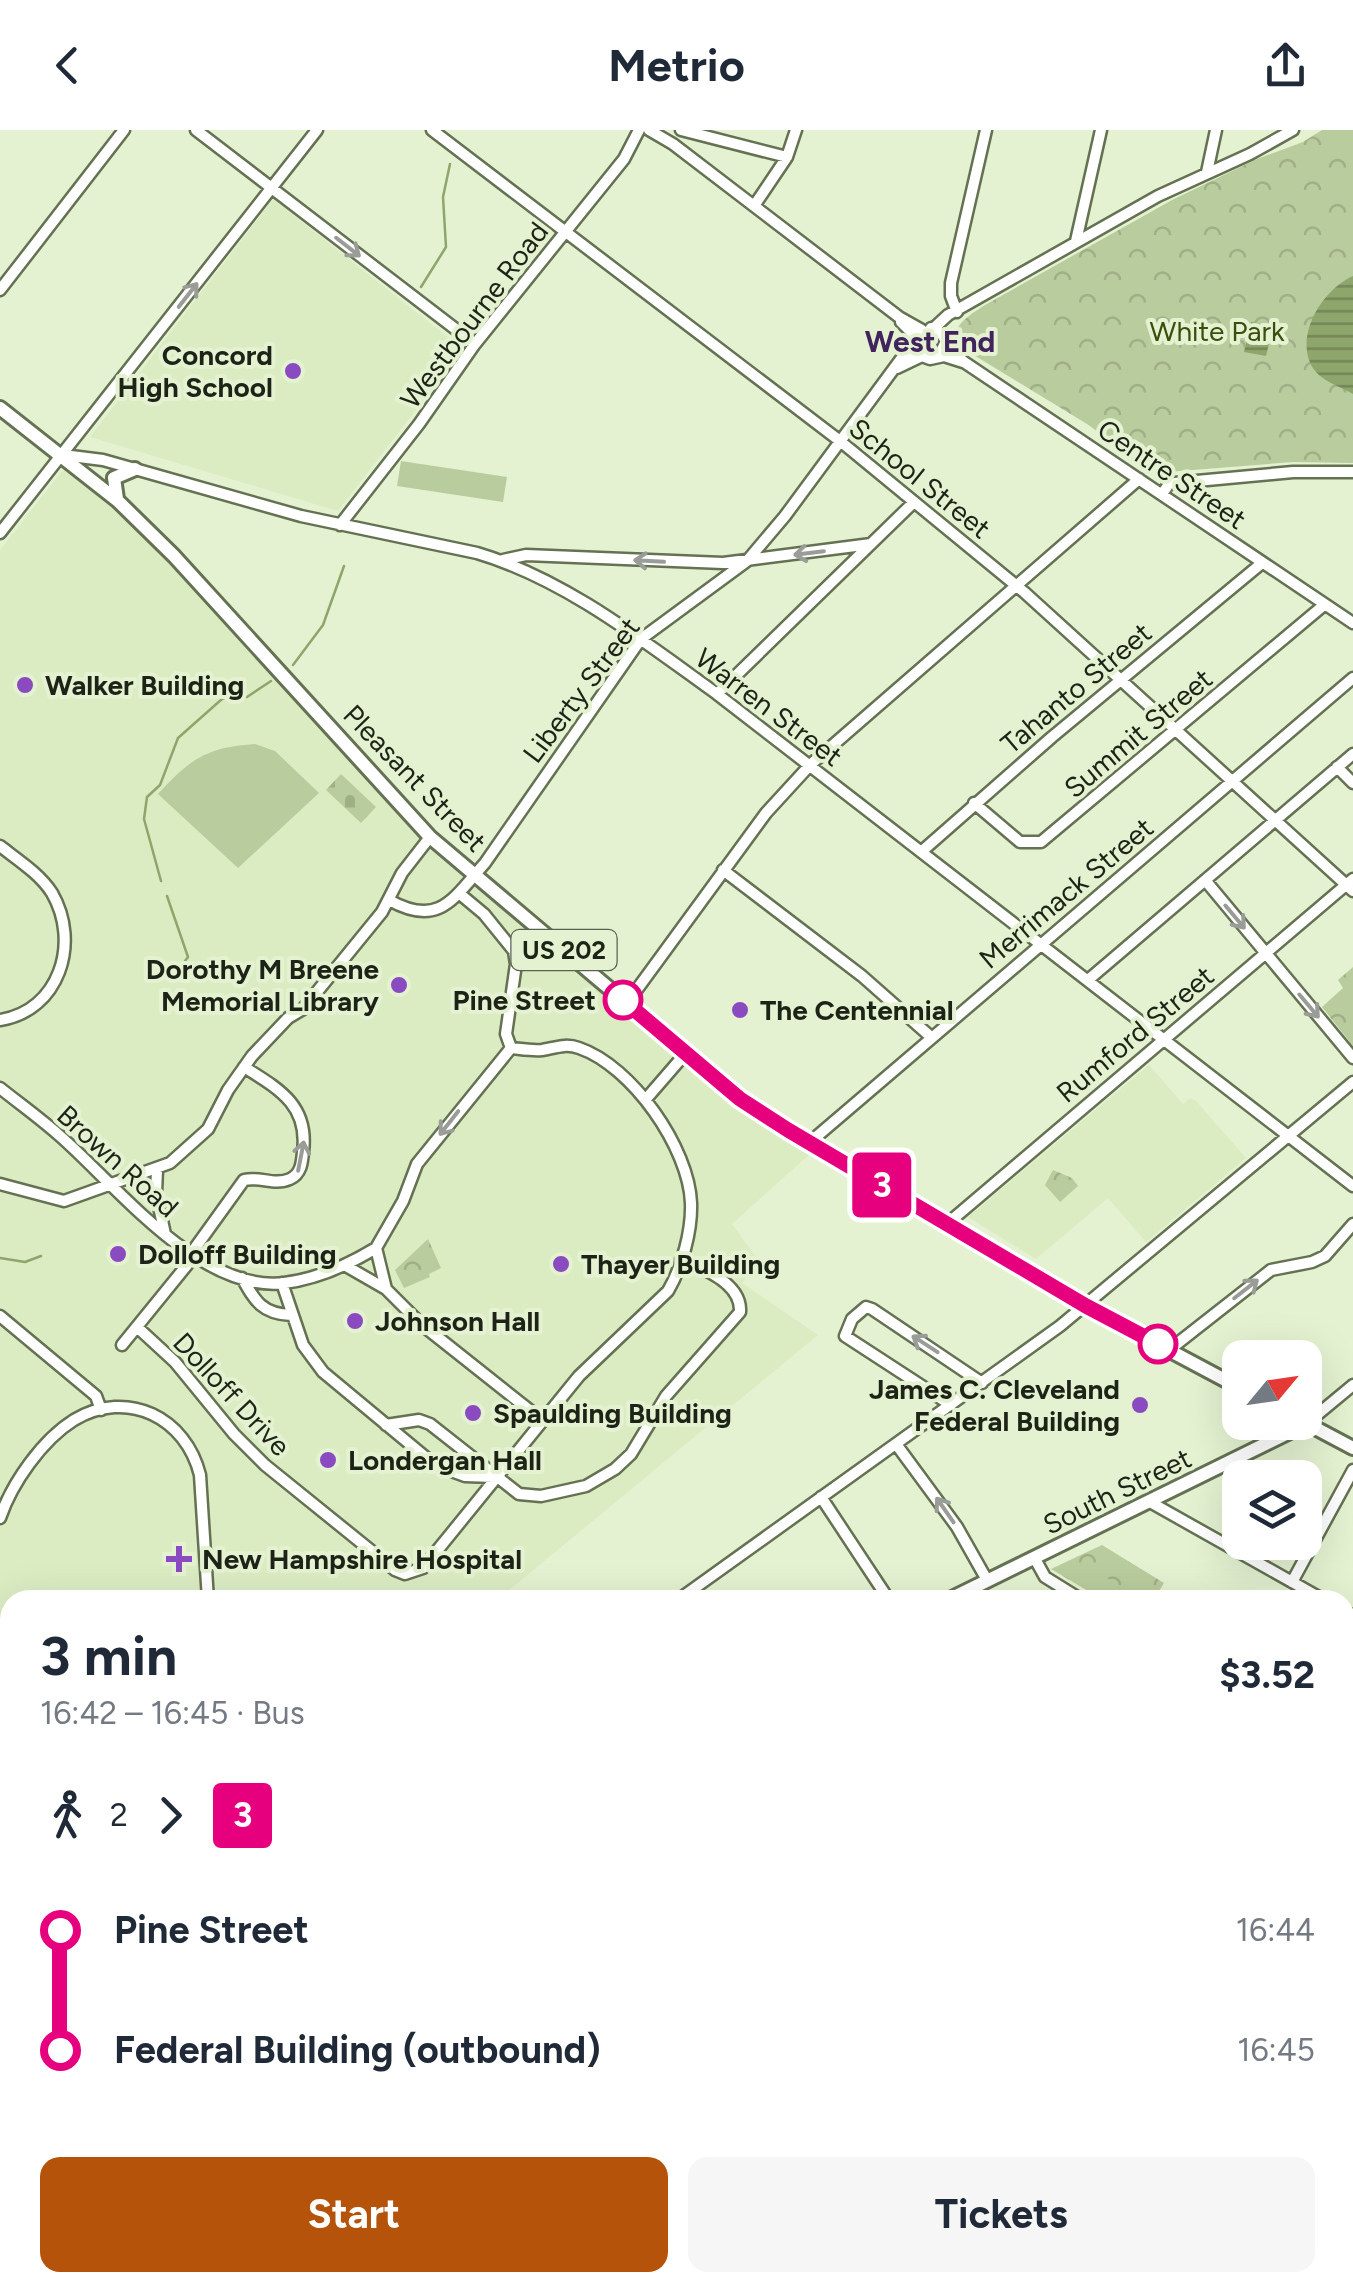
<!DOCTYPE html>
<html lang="en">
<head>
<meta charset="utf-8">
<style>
  body { margin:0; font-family:Figtree,sans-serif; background:#f6f6f7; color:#1f2937; height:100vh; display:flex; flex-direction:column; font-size:38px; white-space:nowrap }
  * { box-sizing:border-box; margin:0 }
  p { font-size:32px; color:#747a83 }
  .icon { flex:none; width:55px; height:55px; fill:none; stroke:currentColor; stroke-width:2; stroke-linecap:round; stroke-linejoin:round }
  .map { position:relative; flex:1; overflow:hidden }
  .sheet { position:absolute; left:0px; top:1460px; width:1355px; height:702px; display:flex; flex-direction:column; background:#fff; border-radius:30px 30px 0 0; box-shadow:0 10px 40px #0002 }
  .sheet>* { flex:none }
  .badge { padding:0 20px; border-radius:8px; font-size:35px; line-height:65px }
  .needle { width:65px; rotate:61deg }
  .controls { position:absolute; left:1222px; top:1210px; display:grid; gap:20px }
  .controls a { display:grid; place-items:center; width:100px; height:100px; border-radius:20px; background:#fff; box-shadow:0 10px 40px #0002; font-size:50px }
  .map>.badge { position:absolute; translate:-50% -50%; box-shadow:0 0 0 5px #fff }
  .legs { display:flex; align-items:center; gap:15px; height:110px; padding:0 40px; font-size:32px }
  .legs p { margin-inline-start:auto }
  .summary { display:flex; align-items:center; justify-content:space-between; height:170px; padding:0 40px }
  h1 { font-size:55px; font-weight:700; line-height:75px }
  .action { display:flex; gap:20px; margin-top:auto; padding:20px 40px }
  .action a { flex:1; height:115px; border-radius:20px; background:#b45309; color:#fff; font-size:40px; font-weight:700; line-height:115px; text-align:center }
  .action a+a { background:#f6f6f7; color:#1f2937 }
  ul { padding:0 40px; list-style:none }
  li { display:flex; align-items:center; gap:35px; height:120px; font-size:38px }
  li i { display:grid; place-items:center; width:15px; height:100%; margin:0 12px; background:currentColor }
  li i::after { content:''; width:25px; height:25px; margin:-12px; border:8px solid; border-radius:50%; background:#fff }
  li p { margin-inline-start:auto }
  li:first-child i { background:linear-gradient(#0000 50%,currentColor 0) }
  li:last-child i { background:linear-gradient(currentColor 50%,#0000 0) }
  header { display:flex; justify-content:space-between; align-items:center; height:130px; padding:0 40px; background:#fff; font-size:45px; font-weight:700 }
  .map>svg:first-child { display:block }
  .built { fill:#dbecc3 }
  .cemetery { fill:url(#cemetery-stones) }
  .park { fill:url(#park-crowns) }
  .pitch { fill:#b9cc9d }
  .water { fill:url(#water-rules) }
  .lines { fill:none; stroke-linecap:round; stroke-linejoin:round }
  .stream { stroke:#8ea56b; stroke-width:2.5 }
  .minor-casing { stroke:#657153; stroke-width:15 }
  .major-casing { stroke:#657153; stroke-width:18 }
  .minor { stroke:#fff; stroke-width:10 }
  .major { stroke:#fff; stroke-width:12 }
  .oneway { stroke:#9a9c97 }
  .line-1-casing { stroke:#fff; stroke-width:22 }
  .line-1 { stroke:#e6007e; stroke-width:15 }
  .poi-dot { fill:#8a4ac0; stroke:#e4f2d1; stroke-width:4 }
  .stop-1-dot { fill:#fff; stroke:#e6007e; stroke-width:5 }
  .labels { text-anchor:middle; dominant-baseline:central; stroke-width:8; stroke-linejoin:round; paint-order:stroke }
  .shield { fill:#e4f2d1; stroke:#59614f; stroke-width:2.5 }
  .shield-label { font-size:25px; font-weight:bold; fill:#1e2317 }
  .street-label { font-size:28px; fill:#1e2317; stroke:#e4f2d1 }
  .park-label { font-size:28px; fill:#3a4e0d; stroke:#e4f2d1 }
  .poi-label { font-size:28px; font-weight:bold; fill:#1e2317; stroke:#e4f2d1; text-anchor:start }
  .stop-label { font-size:28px; font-weight:bold; fill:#1e2317; stroke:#e4f2d1; text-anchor:end }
  .neighbourhood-label { font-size:30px; font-weight:bold; fill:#42245d; stroke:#e4f2d1 }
</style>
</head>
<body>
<header><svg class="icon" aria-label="back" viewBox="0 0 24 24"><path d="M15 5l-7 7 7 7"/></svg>Metrio<svg class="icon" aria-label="share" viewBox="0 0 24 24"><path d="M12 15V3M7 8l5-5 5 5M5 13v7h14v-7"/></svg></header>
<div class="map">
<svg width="1353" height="2161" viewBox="0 0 1353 2161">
  <defs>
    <pattern id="cemetery-stones" width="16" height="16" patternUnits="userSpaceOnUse" patternTransform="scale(2.5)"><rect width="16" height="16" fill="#b9cc9d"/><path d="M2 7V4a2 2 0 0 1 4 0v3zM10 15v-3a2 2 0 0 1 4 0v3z" fill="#9faf86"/></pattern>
    <pattern id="park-crowns" width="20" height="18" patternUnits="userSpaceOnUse" patternTransform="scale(2.5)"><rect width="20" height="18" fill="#b9cc9d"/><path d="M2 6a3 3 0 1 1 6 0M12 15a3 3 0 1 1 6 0" fill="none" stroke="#9faf86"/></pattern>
    <pattern id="water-rules" width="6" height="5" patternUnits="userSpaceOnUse" patternTransform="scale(2.5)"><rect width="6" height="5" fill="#8ea56b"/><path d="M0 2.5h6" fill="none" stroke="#738657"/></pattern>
  </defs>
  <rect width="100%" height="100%" fill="#e4f2d1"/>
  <path class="built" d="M273,69L463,219L338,381L90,307Z
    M69,339L126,387L169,429L442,726L700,946L811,1023L732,1094L759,1131L742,1153L818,1205L497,1470H429L426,1466L421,1470H10V1660L0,1651V420L61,342Z
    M1149,935L1183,974L1190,968L1196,971L1246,1028L1146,1112L1108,1068L1036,1129L968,1087Z"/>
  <path class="cemetery" d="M341,644L376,677L361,693L326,660Z"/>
  <path class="park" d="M1322,0H1353V333L1293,332L1155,343L1087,294L954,213C954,193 970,185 985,175L1172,70L1257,29L1303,12Z
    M1353,837V916L1322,877L1343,858L1338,850Z
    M1053,1040L1072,1048L1078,1056L1060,1072L1045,1055Z
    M428,1109L441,1138L429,1144L430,1147L404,1158L395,1140Z
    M1102,1415L1164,1453L1154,1470H1103L1051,1439Z"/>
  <path class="pitch" d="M401,331L507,347L503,372L397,356Z
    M255,614L275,621L319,663L238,738L158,664C190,629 207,617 255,614Z
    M1084,1434L1114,1452L1104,1470L1074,1451Z"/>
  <path class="water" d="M1353,146V264C1340,256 1322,252 1313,238C1293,206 1323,159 1353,146Z
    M1251,192L1273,197L1266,226L1244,222Z"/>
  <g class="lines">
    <path class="stream" d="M421,157L446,117L443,67L450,34
      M293,535L323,495L344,436
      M161,751L144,689L147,667L160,655L178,608L222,569L234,564L247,567L271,551
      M167,766L188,827L185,831
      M0,1128L25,1132L41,1126"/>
    <defs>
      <path id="minor" d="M196,0L475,214
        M432,0L840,311L1024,462L1353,761
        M649,0L673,14L899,187L922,200
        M681,0L787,27
        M1207,42L1216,0
        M754,76L787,27L796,0
        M1076,111L1101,0
        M0,160L124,0
        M957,182L951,166V153L986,0
        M901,192L916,207
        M931,198L941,203L946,211L939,226
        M934,198L948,185L1158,66L1250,24L1293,0
        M946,216L964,232L1353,493
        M922,226L930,229L944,226L963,232
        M897,238L922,226
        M63,325L103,330L301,386L477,423C565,449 643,511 717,564L1353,1056
        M1162,364L1169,354L1175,353L1293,342H1353
        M340,395L419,294L475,214L624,29L639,0
        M0,403L317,0
        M503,430L526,425L723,433L871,414
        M717,564L914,372
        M1337,637L1353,653
        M974,673L1020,712H1041L1324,475
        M0,716C18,730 40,744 52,763C81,813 59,881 0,890
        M921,722L1052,607L1262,433
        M723,740L862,846L931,907
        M1205,750L1353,928
        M460,764L484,784L514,821L516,834L506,904L511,918
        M389,770C439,798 453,769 485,733L641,509L747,431L785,386L901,229L915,216
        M1088,850L1353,624
        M627,873L766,683L810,635L1139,349
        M0,958C20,974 41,989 60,1006C116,1055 200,1163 284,1153C317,1149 348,1135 376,1118
        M646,969L685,924
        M809,1013L1353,548
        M157,1040L156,1063L165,1104
        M0,1054L64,1071L170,1033L208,999L228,960L252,926L288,888L303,879L382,782L402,743L430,707
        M947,1094L1353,749
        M346,1136L386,1159L421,1194L542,1290
        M242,1148C255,1171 262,1184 291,1185
        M282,1153L303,1215L323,1242L435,1335L465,1346L494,1347
        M386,1159L376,1118L403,1071L417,1034L511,918
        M0,1186L96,1266L101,1280
        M137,1197L175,1232L234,1304L265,1335L395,1440L405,1444L423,1438L579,1246L668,1161C682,1137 692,1101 691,1073C689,1018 632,936 579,918C565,913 555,918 542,920C532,921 521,919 511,918
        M122,1215L187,1135L190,1125L244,1050C260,1046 274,1056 290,1049C301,1044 302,1033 303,1022C309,975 279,959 244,937
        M1169,1220L1271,1140L1312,1132L1325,1126L1353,1094
        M951,1275L845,1206L852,1189L866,1177L872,1179L982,1253
        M1306,1294L1353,1255
        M386,1295L419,1290L430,1294L519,1364L541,1366L586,1356L615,1339L631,1324L666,1266L740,1182C742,1154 704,1138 681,1130
        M896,1314L957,1397L987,1450
        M821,1367L889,1470
        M1150,1372L1324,1470
        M0,1388C12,1353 42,1310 74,1290C128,1258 186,1288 200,1345L208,1470
        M1035,1429L1045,1447L1082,1470
        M1292,1452L1353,1340
        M678,1470L1060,1196L1353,952
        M1345,1482L1353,1486
        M0,1537L10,1526
        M1345,1643L1353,1633
        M1345,1764L1353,1768
        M0,1782L10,1776
        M0,2001L10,2007
        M0,2027L10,2014
        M225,2152L239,2161
        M614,2152L627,2161
        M857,2152L870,2161
        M65,2161L71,2152
        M270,2161L277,2152
        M440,2161L444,2152
        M583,2161L588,2152
        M648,2161L653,2152
        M928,2161L935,2152"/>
      <path id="major" d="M0,278L118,371L174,426L430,707L740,969L787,1000L1086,1176L1240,1258
        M117,369L114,348L135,339
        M1304,1292L1353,1318
        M948,1470L1306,1294
        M0,1763L10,1771
        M0,1917L10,1913
        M0,1928L10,1924
        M1345,1929L1353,1916
        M1216,2161L1221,2152"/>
    </defs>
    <use href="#minor" class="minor-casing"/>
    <use href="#major" class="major-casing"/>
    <use href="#minor" class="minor"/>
    <use href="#major" class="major"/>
  </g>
  <defs><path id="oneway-shaft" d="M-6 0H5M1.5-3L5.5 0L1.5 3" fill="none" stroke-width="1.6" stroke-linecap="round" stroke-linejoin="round" transform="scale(2.5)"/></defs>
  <g class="oneway">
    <use href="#oneway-shaft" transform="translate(348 117) rotate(38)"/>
    <use href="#oneway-shaft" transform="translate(188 165) rotate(-52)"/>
    <use href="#oneway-shaft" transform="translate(809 423) rotate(173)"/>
    <use href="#oneway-shaft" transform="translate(649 431) rotate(-177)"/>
    <use href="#oneway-shaft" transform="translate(1235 787) rotate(50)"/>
    <use href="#oneway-shaft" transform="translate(1309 876) rotate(50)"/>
    <use href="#oneway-shaft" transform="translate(449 993) rotate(128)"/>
    <use href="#oneway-shaft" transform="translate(301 1026) rotate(-79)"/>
    <use href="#oneway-shaft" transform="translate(1246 1159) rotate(-38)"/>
    <use href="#oneway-shaft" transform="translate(925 1214) rotate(-147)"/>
    <use href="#oneway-shaft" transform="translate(945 1380) rotate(-125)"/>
  </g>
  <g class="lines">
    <defs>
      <path id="line-1" d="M623,870L740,969L788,1000L1086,1176L1158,1214"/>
    </defs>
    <use href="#line-1" class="line-1-casing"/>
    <use href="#line-1" class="line-1"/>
  </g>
  <g class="poi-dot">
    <circle cx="293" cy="241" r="10"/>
    <circle cx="25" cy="555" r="10"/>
    <circle cx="399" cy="855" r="10"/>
    <circle cx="740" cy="880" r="10"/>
    <circle cx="118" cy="1124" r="10"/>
    <circle cx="561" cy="1134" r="10"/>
    <circle cx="355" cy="1191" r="10"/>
    <circle cx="1140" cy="1275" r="10"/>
    <circle cx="473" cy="1283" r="10"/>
    <circle cx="328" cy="1330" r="10"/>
    <path d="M174 1414h10v10h10v10h-10v10h-10v-10h-10v-10h10z"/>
  </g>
  <g class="stop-1-dot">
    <circle cx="623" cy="870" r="18"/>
    <circle cx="1158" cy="1214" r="18"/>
  </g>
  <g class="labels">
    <rect class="shield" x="511.5" y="800" width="105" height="40" rx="8"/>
    <g class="shield-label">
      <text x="564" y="820">US 202</text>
    </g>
    <g class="street-label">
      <text transform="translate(474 185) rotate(-53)">Westbourne Road</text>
      <text transform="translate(1172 344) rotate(34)">Centre Street</text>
      <text transform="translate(920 348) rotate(39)">School Street</text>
      <text transform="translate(1076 558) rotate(-40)">Tahanto Street</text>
      <text transform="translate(581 560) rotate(-53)">Liberty Street</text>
      <text transform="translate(769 577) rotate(37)">Warren Street</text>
      <text transform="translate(1138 603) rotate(-40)">Summit Street</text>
      <text transform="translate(415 648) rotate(46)">Pleasant Street</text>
      <text transform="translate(1066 763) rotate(-40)">Merrimack Street</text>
      <text transform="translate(1135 904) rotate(-40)">Rumford Street</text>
      <text transform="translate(118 1031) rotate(42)">Brown Road</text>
      <text transform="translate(232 1264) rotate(47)">Dolloff Drive</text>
      <text transform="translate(1117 1361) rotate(-26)">South Street</text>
    </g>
    <g class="park-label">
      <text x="1217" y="201">White Park</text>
    </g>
    <g class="poi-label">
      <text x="273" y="225" text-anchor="end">Concord<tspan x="273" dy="32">High School</tspan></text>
      <text x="45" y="555">Walker Building</text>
      <text x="379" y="839" text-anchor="end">Dorothy M Breene<tspan x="379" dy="32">Memorial Library</tspan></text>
      <text x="760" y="880">The Centennial</text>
      <text x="138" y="1124">Dolloff Building</text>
      <text x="581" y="1134">Thayer Building</text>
      <text x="375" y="1191">Johnson Hall</text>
      <text x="1120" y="1259" text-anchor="end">James C. Cleveland<tspan x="1120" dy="32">Federal Building</tspan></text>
      <text x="493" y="1283">Spaulding Building</text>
      <text x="348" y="1330">Londergan Hall</text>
      <text x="202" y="1429">New Hampshire Hospital</text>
    </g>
    <g class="stop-label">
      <text x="596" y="870">Pine Street</text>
    </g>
    <g class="neighbourhood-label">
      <text x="930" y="211">West End</text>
    </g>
  </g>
</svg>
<div class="controls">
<a><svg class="needle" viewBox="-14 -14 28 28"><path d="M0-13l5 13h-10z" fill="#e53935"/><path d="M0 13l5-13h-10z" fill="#747a83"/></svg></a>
<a><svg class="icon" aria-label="layers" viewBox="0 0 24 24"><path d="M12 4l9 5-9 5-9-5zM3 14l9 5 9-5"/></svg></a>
</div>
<b class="badge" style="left:882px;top:1055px;background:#e6007e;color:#fff">3</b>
<section class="sheet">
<div class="summary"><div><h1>3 min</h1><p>16:42 – 16:45 · Bus</p></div><b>$3.52</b></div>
<div class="legs"><svg class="icon" aria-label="walk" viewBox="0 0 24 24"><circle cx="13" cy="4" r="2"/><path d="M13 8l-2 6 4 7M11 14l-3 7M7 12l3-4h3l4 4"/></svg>2<svg class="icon" aria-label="forward" viewBox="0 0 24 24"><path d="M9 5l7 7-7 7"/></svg><b class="badge" style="background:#e6007e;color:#fff">3</b></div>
<ul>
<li><i style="color:#e6007e"></i><b>Pine Street</b><p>16:44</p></li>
<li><i style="color:#e6007e"></i><b>Federal Building (outbound)</b><p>16:45</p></li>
</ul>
<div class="action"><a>Start</a><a>Tickets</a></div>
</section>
</div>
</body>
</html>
